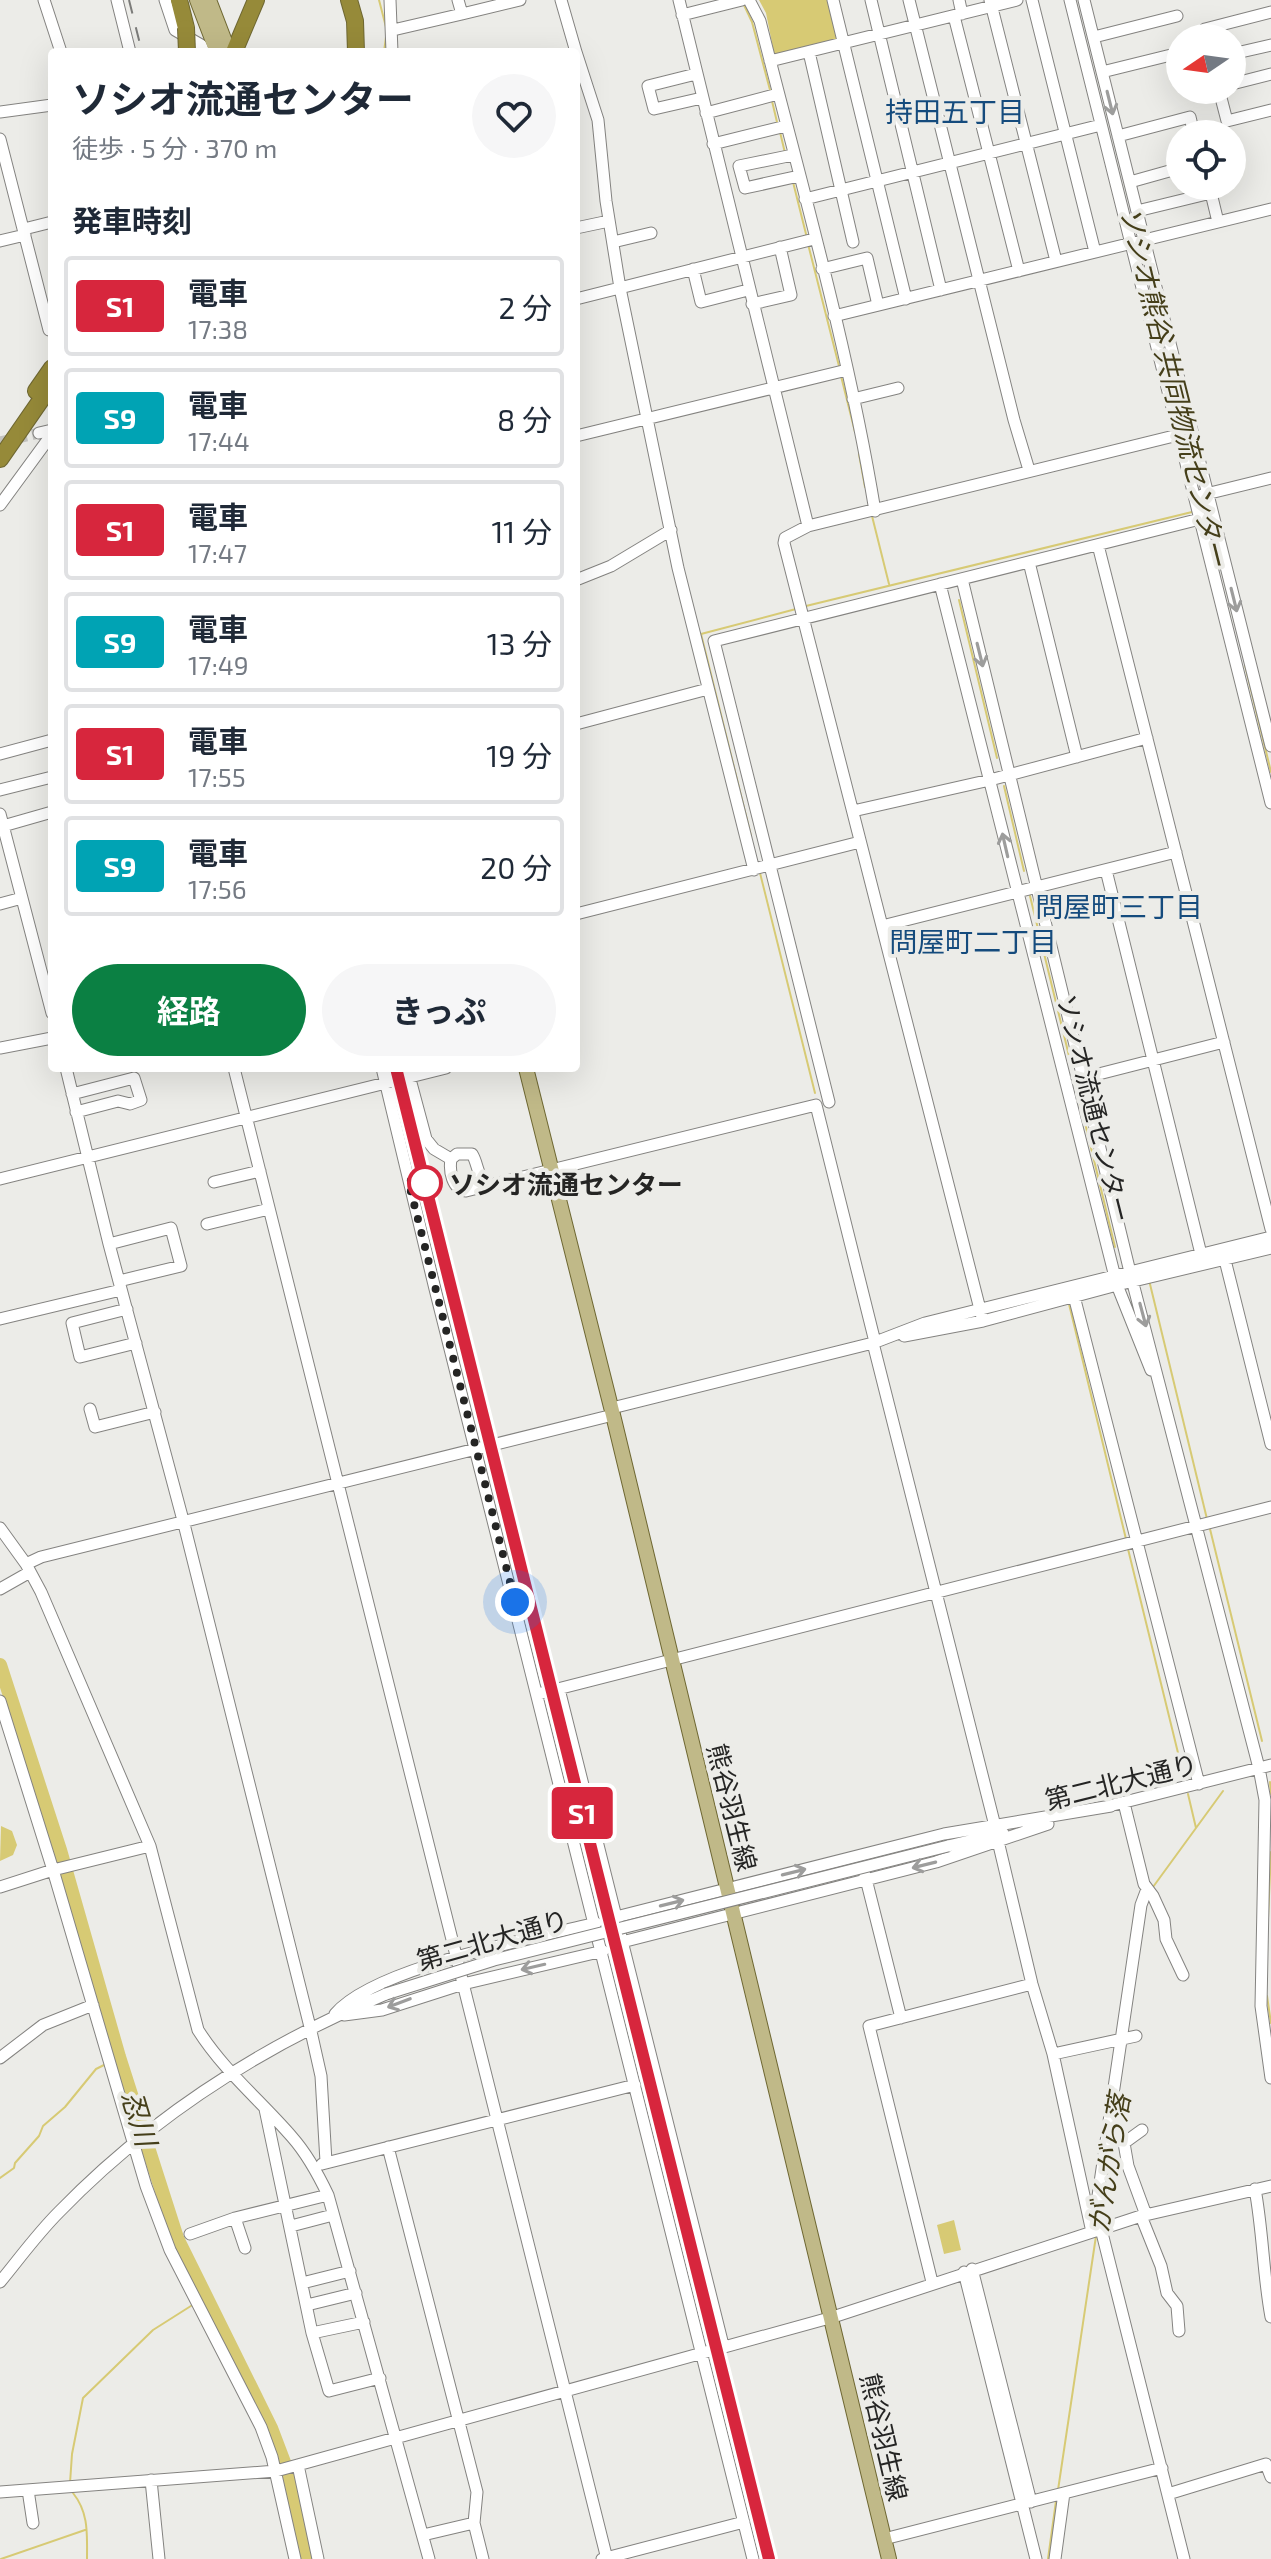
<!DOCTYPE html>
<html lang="ja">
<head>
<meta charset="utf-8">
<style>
  body { margin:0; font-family:"Exo 2","Noto Sans JP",sans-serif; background:#f6f6f7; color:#1f2937; height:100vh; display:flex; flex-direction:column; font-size:30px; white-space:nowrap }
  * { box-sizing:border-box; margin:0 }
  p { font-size:26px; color:#747a83 }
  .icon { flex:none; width:44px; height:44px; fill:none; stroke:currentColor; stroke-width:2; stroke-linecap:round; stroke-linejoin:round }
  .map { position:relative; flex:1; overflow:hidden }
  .panel { position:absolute; left:48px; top:48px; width:532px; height:1024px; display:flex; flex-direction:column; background:#fff; border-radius:8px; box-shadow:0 8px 32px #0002 }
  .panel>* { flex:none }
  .badge { padding:0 16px; border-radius:6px; font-size:28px; line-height:52px }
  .needle { width:52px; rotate:257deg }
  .controls { position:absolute; left:1166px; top:24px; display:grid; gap:16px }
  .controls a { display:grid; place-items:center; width:80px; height:80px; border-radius:50%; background:#fff; box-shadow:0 8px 32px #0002; font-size:40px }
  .you { position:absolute; width:40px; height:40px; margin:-20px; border:6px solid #fff; border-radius:50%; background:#1a73e8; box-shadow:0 0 0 12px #1a73e833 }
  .map>.badge { position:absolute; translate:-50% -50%; box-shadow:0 0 0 4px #fff }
  h2 { padding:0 24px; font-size:30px; line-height:72px }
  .round { display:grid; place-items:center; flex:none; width:84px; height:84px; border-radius:42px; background:#f6f6f7 }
  .overview { display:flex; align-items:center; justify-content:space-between; height:136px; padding:0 24px }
  h1 { font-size:38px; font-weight:700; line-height:60px }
  .cta { display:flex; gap:16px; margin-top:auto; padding:16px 24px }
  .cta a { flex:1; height:92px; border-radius:48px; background:#0b8043; color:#fff; font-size:32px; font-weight:700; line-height:92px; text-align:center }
  .cta a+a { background:#f6f6f7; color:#1f2937 }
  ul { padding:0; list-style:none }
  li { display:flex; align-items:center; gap:24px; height:100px; margin:0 16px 12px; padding:0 8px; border:4px solid #e0e1e3; border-radius:8px }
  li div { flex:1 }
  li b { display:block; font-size:30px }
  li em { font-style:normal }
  li .badge { min-width:88px; font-weight:700; text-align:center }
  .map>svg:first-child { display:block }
  .water { fill:#d7ca74 }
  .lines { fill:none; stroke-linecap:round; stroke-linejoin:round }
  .stream { stroke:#d7ca74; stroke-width:2 }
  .river { stroke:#d7ca74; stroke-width:14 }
  .minor-tunnel { stroke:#c4c4c1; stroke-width:11; stroke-dasharray:11 5.5; stroke-linecap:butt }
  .minor-casing { stroke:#848380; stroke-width:13 }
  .major-casing { stroke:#6e6732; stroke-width:16 }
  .highway-casing { stroke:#6e6732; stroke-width:18 }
  .minor { stroke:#fff; stroke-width:11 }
  .major { stroke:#c0b988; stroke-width:14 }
  .highway { stroke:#968a39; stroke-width:16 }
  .rail { stroke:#7b7b79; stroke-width:2; stroke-dasharray:14 14; stroke-linecap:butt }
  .minor-bridge-casing { stroke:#848380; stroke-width:13; stroke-linecap:butt }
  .highway-bridge-casing { stroke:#6e6732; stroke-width:18; stroke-linecap:butt }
  .minor-bridge { stroke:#fff; stroke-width:11 }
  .highway-bridge { stroke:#968a39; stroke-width:16 }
  .oneway { stroke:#9d9d9c }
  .line-casing { stroke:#fff; stroke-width:18 }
  .line { stroke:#d7263d; stroke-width:12 }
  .walk { stroke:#252524; stroke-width:8; stroke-dasharray:0 14.4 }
  .stop-dot { fill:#fff; stroke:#d7263d; stroke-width:4 }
  .labels { text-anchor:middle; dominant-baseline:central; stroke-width:8; stroke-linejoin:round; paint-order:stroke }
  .street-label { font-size:26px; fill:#252524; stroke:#ecece8 }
  .stop-label { font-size:26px; font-weight:bold; fill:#252524; stroke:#ecece8; text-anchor:start }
  .neighbourhood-label { font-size:28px; fill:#154b7d; stroke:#ecece8 }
  .water-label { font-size:28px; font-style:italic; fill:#453f1a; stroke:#ecece8 }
</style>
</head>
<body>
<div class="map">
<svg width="1271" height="2559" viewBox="0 0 1271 2559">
  <rect width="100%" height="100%" fill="#ecece8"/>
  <path class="water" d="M759,0H829L839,38L837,41L778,55L774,53L766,13Z
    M1,1826L12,1831L17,1845L13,1855L0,1861Z
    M954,2220L961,2250L944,2254L937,2225Z"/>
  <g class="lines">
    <path class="stream" d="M379,0L386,27
      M744,5L752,22L770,90
      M384,52L386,37
      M772,101L777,122
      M780,132L785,153
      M793,182L807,238
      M808,244L839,366
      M841,376L855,432
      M859,454L865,487
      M872,516L889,584
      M959,600L997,758
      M806,606L1192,512
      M1245,665L1271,772
      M1004,786L1024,871
      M751,836L701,634L796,609
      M760,873L815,1093
      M1030,896L1071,1064
      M1078,1094L1115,1247
      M1149,1280L1207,1519
      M1069,1304L1126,1539
      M1210,1529L1262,1741
      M1128,1549L1180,1761
      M1270,1782L1271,1794
      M1188,1794L1196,1828
      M1153,1887L1223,1791
      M1268,1918L1271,1852
      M1267,1996L1271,2023
      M0,2178L14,2168L15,2163L39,2136L43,2126L65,2107L96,2069L106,2064
      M1106,2182L1112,2137
      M70,2483L72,2454L83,2398L153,2330L194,2304
      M1058,2490L1096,2236
      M73,2493C89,2513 87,2534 87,2559
      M1,2559L85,2530
      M1048,2559L1056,2501"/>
    <path class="river" d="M0,1665L60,1850L119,2057L177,2238L271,2428L290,2478L306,2559"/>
    <path class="minor-tunnel" d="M0,442L39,433"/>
    <defs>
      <path id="minor" d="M44,0L61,52
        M117,0L130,52
        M165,0L175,30L201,45L204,52
        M390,0L392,52
        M458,0L462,14L520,0
        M561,0L576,52
        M679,0L808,526
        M749,0L760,21C801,183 848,346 875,511
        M833,0L906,299
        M871,0L941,290
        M909,0L1014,420L1029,470
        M959,0L962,14
        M990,0L1056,261
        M1032,0L1095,252
        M1070,0L1271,803
        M1084,0L1271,746
        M682,15L742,0
        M954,16L1019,271
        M393,30L462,14
        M1094,37L1177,16
        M1208,38L1205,29L1271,12
        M576,52L598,120L606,201L620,288L678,568L754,870
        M809,52L853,242
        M1232,54L1271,45
        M770,61L1017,0
        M1102,72L1175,54
        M696,74L648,86L654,109L702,98
        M1232,84L1271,74
        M1219,90L1227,121L1271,110
        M0,112L52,105
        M706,113L778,94
        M1118,136L1190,117L1194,134
        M0,139L49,330
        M713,144L786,126
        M793,155L739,166L745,188L799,176
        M1130,182L1180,168
        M805,199L1101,125
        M1137,211L1211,193L1218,222
        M576,228L609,221
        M24,229L52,222
        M0,241L25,235
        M613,242L651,233
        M693,269L701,302L748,290
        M822,269L867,258L878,305
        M576,299L814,239
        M752,304L791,295L780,247
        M834,316L1271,209
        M853,399L898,388
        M39,433L52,430
        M576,436L847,370
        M1202,495L1271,478
        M0,505L52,434
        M1098,545L1271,1229
        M1029,562L1077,757
        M962,579L1130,1272L1259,1768L1265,1800L1261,2006L1271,2078
        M576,580L611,566L671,530
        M940,584L1117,1285L1151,1370
        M576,724L708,689
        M0,754L52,740
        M0,790L52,777
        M853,811L990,780L1147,738
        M0,814L52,1013
        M3,826L52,812
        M1106,870L1201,1254
        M0,904L22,898
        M576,914L860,842
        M882,926L1176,852
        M0,1048L52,1038
        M66,1068L109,1244L184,1524L310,2027L321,2076L326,2162
        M234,1068L607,2559
        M382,1068L435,1289L753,2559
        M407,1068L426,1139L434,1149L451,1159
        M1083,1078L1224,1042
        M72,1094L134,1078L141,1100L130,1104L118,1101L76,1112
        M829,1102L714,641L1200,519
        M451,1159C449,1171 452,1189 466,1191L816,1105L875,1342
        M451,1159L457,1154H472C479,1165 476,1179 491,1184
        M0,1179L446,1068
        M214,1182L260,1171
        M207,1224L269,1209
        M109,1244L171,1228L181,1266L119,1281
        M1225,1260L1271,1444
        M1074,1296L1199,1784
        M127,1309L72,1323L80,1357L136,1343
        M0,1319L121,1290
        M983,1321L784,543L785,538L808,526L1178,435
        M904,1336L983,1321L1117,1285L1271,1248
        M873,1343L995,1826
        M612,1408L873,1343L925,1323L1271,1237
        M90,1409L95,1427L155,1412
        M0,1528L26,1564L41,1592L150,1846L198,2030C224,2071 261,2101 292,2137C307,2154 318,2174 328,2195L429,2559
        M26,1564L41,1557L613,1415
        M0,1589L30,1572
        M559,1689L723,2345
        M538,1694L1271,1507
        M0,1701L53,1870L146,2186L170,2250L261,2427L272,2457L295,2559
        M1124,1803L1144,1884L1153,1896L1164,1920L1166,1939L1183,1975
        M1105,1807L1271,1765
        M998,1841L1032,1984L1053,2054L1092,2232
        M948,1846L1003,1833
        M865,1875L901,2018
        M0,1887L53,1870L150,1846
        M616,1917L944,1834L1111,1806
        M622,1942L936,1862L1048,1824
        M335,2014C375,1967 532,1939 596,1923
        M344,2015L382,2010L463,1984L603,1951
        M1053,2054L1136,2036
        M0,2058L43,2025L93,2005
        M265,2109L312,2333L329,2391L380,2378
        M1142,2130L1124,2143L1128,2166L1146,2215
        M388,2147L477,2492L474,2523L483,2559
        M322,2164L635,2085
        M1255,2189C1263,2232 1263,2274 1271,2317
        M1141,2216L1161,2266L1167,2293L1177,2306L1179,2331
        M235,2218L245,2248
        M1094,2223L1141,1905L1147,1889
        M291,2226L333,2215
        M1101,2229L1184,2559
        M190,2234L235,2218L328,2195
        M972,2269L1031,2502
        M964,2272L1036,2559
        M0,2282C19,2259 37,2234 59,2212C151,2117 264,2045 386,1994
        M932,2282L869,2026L1032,1984
        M302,2283L350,2271
        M307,2305L356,2293
        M312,2333L364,2322
        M298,2465L318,2559
        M151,2480L159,2559
        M28,2490L33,2523
        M0,2492L276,2471L833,2317L1141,2216L1271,2186
        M1168,2494L1266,2464L1271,2477
        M423,2535L474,2523
        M884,2539L1162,2468
        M602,2559L744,2522
        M1055,2559L1064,2493"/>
      <path id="major" d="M197,0L217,52
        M209,0L229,52
        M526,1068L613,1415L889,2559"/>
      <path id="highway" d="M179,0L186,28
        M349,0L355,21L356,52
        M234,52L256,0
        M36,391L52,368
        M0,459L52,384"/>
    </defs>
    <use href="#minor" class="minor-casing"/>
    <use href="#major" class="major-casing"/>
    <use href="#highway" class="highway-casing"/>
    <use href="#minor" class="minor"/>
    <use href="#major" class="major"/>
    <use href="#highway" class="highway"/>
    <path class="rail" d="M129,0L142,52
      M396,1068L769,2559"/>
    <defs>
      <path id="minor-bridge" d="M386,1994L494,1960L948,1846"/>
      <path id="highway-bridge" d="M186,28L187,52"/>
    </defs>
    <use href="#minor-bridge" class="minor-bridge-casing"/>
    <use href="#highway-bridge" class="highway-bridge-casing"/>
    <use href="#minor-bridge" class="minor-bridge"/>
    <use href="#highway-bridge" class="highway-bridge"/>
  </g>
  <defs><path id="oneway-shaft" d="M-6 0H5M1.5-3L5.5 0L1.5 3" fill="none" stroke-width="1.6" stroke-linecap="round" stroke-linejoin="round" transform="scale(2)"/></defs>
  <g class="oneway">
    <use href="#oneway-shaft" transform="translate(1110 103) rotate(76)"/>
    <use href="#oneway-shaft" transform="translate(1234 600) rotate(76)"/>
    <use href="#oneway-shaft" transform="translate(980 655) rotate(76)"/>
    <use href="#oneway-shaft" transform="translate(1005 845) rotate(-103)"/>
    <use href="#oneway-shaft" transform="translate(1143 1315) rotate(75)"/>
    <use href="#oneway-shaft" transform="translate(924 1865) rotate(166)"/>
    <use href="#oneway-shaft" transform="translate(794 1872) rotate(-14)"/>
    <use href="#oneway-shaft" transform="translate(672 1903) rotate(-14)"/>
    <use href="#oneway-shaft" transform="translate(533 1967) rotate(167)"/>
    <use href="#oneway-shaft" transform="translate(399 2003) rotate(159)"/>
  </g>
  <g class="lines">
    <defs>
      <path id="line" d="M396,1068L769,2559"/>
    </defs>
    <use href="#line" class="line-casing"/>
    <use href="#line" class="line"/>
    <path class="walk" d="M425,1183L408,1180L515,1602"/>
  </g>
  <circle class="stop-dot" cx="425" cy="1183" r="16"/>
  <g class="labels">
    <g class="street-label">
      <text transform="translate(1095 1108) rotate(76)">ソシオ流通センター</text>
      <text transform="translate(1121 1781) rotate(-14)">第二北大通り</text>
      <text transform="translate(733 1807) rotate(76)">熊谷羽生線</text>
      <text transform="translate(492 1939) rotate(-16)">第二北大通り</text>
      <text transform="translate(885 2437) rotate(77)">熊谷羽生線</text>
    </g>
    <g class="stop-label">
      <text x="449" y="1183">ソシオ流通センター</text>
    </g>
    <g class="neighbourhood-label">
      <text x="955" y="111">持田五丁目</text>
      <text x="1119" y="906">問屋町三丁目</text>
      <text x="973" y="941">問屋町二丁目</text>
    </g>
    <g class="water-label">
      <text transform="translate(1175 386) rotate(76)">ソシオ熊谷 共同物流センター</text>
      <text transform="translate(140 2118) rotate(73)">忍川</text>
      <text transform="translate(1108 2163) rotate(-81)">がんがら落</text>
    </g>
  </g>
</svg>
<div class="controls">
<a><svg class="needle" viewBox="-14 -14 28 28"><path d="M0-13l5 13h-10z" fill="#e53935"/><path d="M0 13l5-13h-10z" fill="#747a83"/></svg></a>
<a><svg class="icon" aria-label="locate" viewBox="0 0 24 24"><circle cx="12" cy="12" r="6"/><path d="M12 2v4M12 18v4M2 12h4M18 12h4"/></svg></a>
</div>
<div class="you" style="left:515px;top:1602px"></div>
<b class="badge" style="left:582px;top:1813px;background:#d7263d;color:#fff">S1</b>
<section class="panel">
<div class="overview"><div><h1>ソシオ流通センター</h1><p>徒歩 · 5 分 · 370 m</p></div><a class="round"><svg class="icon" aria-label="heart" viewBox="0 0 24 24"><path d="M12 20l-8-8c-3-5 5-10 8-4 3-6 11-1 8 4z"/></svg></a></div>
<h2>発車時刻</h2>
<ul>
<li><span class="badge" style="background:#d7263d;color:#fff">S1</span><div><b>電車</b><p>17:38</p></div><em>2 分</em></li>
<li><span class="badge" style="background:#00a3b4;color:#fff">S9</span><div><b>電車</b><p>17:44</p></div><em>8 分</em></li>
<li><span class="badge" style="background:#d7263d;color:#fff">S1</span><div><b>電車</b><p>17:47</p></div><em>11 分</em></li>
<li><span class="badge" style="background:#00a3b4;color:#fff">S9</span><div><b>電車</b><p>17:49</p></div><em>13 分</em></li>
<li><span class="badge" style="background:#d7263d;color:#fff">S1</span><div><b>電車</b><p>17:55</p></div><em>19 分</em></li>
<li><span class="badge" style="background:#00a3b4;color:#fff">S9</span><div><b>電車</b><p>17:56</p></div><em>20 分</em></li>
</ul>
<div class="cta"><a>経路</a><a>きっぷ</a></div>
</section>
</div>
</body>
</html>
